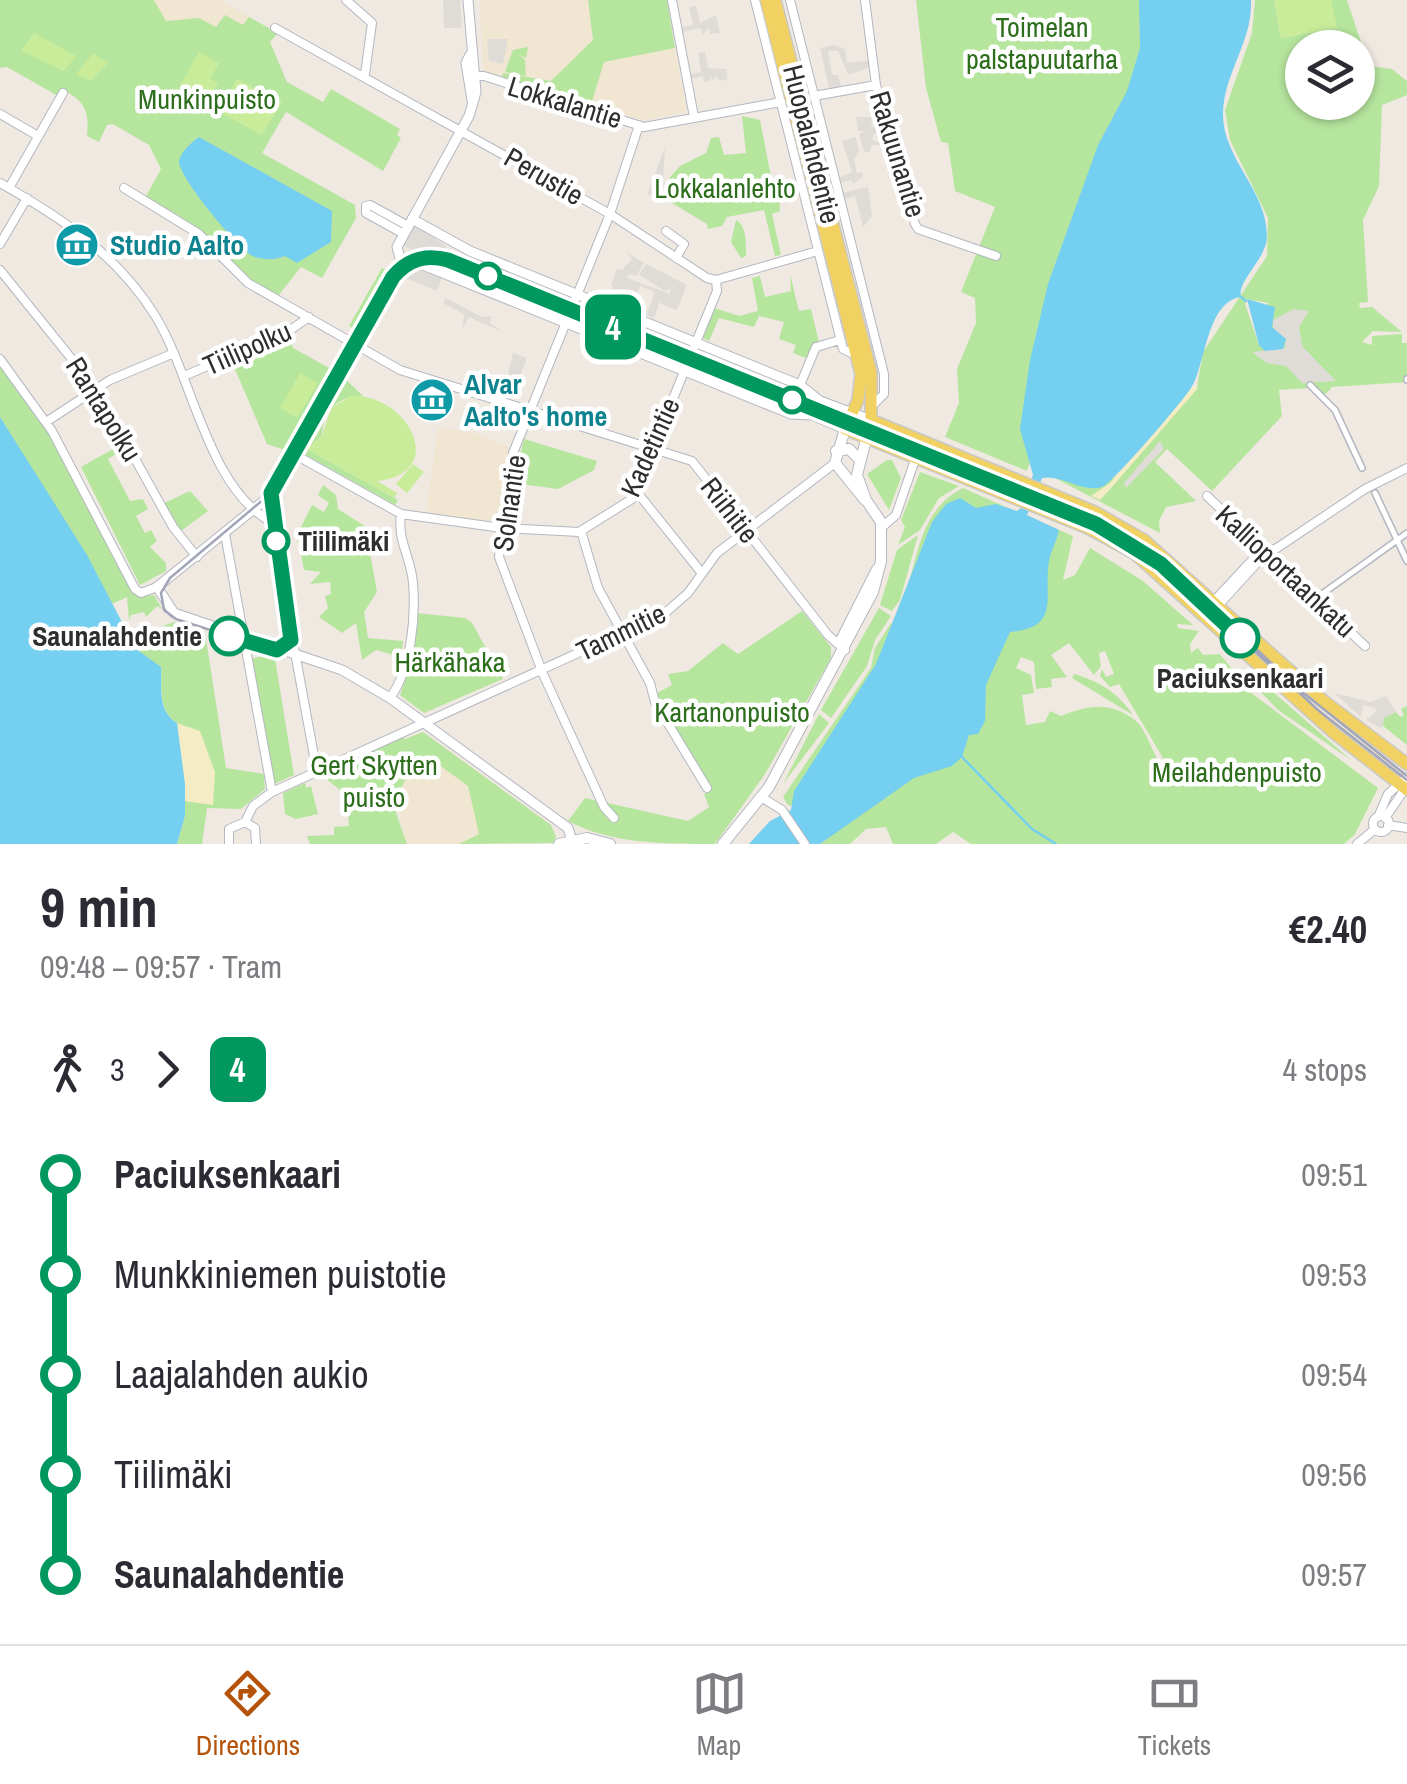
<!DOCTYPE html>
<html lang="en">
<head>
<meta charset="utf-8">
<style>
  body { margin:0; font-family:"Archivo Narrow",sans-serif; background:#f7f7f7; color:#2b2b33; height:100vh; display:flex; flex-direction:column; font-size:38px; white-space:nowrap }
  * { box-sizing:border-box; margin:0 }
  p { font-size:32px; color:#7c7c81 }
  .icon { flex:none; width:55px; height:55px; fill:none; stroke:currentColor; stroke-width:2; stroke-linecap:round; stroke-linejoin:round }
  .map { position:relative; height:844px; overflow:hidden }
  .drawer { display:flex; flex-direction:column; background:#fff; flex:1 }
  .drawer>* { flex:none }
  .badge { padding:0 20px; border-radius:15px; font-size:35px; line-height:65px }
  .fabs { position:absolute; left:1285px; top:30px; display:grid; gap:20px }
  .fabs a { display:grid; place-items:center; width:90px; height:90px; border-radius:50%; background:#fff; box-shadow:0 2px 8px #0004; font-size:50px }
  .map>.badge { position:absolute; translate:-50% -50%; box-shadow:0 0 0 5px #fff }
  .legs { display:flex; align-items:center; gap:15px; height:110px; padding:0 40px; font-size:32px }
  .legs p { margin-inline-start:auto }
  .headline { display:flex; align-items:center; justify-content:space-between; height:170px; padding:0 40px }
  h1 { font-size:55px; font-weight:700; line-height:75px }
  ul { padding:0 40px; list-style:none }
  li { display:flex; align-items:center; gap:35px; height:100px; font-size:38px }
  li i { display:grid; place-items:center; width:15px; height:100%; margin:0 12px; background:currentColor }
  li i::after { content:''; width:25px; height:25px; margin:-12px; border:8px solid; border-radius:50%; background:#fff }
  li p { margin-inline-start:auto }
  li:first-child i { background:linear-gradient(#0000 50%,currentColor 0) }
  li:last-child i { background:linear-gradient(currentColor 50%,#0000 0) }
  .tab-bar { display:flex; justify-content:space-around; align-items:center; height:140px; border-top:2px solid #e1e1e2; background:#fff; font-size:28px; color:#7c7c81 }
  .tab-bar a { display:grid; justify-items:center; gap:5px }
  .tab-bar .active { color:#b45309 }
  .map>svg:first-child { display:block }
  .education { fill:#f0e6d1 }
  .green { fill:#b6e59e; fill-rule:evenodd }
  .sand { fill:#f3ecc5 }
  .pitch { fill:#c9ec9a }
  .plaza { fill:#dfdcd8 }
  .water { fill:#75cff0 }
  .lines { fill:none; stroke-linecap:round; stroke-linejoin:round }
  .stream { stroke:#75cff0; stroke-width:2.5 }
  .pedestrian-casing { stroke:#b4b7c1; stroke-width:8 }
  .minor-casing { stroke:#b4b7c1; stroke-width:10 }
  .tertiary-casing { stroke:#b4b7c1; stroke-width:11 }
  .secondary-casing { stroke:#b4b7c1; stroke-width:12 }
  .primary-casing { stroke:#c9c9c9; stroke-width:14 }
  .pedestrian { stroke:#fff; stroke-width:5 }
  .minor { stroke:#fff; stroke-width:8 }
  .tertiary { stroke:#fff; stroke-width:9 }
  .secondary { stroke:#fff; stroke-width:10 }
  .primary { stroke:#f2d163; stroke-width:11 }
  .tram { stroke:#a3a6b8; stroke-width:2.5 }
  .line-1-casing { stroke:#fff; stroke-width:22 }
  .line-1 { stroke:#00985f; stroke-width:15 }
  .stop-1-dot { fill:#fff; stroke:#00985f; stroke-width:5 }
  .labels { text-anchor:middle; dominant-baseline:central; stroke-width:9; stroke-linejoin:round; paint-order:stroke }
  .park-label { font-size:28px; fill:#2c6e1b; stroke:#fff }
  .street-label { font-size:28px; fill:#2e2e2e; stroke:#fff }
  .culture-label { font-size:28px; font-weight:bold; fill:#0d838f; stroke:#fff; text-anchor:start }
  .stop-label { font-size:28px; font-weight:bold; fill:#2e2e2e; stroke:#fff; text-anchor:start }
</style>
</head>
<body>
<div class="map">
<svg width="1407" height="844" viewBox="0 0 1407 844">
  <rect width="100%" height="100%" fill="#efe9e1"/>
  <path class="education" d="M154,0H220L249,17L244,25L217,27L199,18L166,21Z
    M480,0H588L593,40L543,90L483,71Z
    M675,48L687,112L643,120L591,105L604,62Z
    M438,428L475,433L510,447L498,522L426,513Z
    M431,758L468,786L480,834L459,844H407L399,813H395L393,803L409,773Z"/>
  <path class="green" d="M0,0H154L166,21L199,18L216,27L225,15L243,25L249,17L278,33L270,42L287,82L323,102L331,89L400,129L397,135L401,138L383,171L286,112L262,153L355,205L356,218L322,278L301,267L278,296L242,276L194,225L145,198L161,169L149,145L113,124L107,125L99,142L87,136C89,113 87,104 67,92L58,96L7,67L0,68Z
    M588,0H667L675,48L604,62L591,105L502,77L503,73L551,81L593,40Z
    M916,0H1178L1027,471L945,437L959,403L957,369L976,323L975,298L961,292L995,207L955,191L948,143L941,142L926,88Z
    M1255,0H1274L1281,38L1336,28L1331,0H1347L1369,66L1392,69L1407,81V95L1382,105L1379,186L1363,220L1368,302L1359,303L1360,308L1372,307L1402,332L1373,331L1362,342L1372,345V336L1402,334V343H1407V382L1332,387L1321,399L1309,388L1279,390L1282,416L1212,491L1167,449L1155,462L1196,501L1166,507L1159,521L1160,533L1051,476L1114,478L1197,387L1203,352L1267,256L1268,218L1230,140L1225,110L1252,33ZM1302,48H1358V102H1302ZM1247,299L1268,303L1259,345L1245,304Z
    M528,47L526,58L519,55L525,60L526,76L505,72L513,50Z
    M742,116L760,120L774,192L779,196L780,211L772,214L781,255L775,256L764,210L727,217L722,226L708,229L707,224L672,203L667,193L670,177L680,166L706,153L711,138L719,137L724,155L746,153Z
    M736,220C747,226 746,244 746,256L741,258L731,242Z
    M382,268L388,271L354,329L349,326Z
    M790,274L799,311L811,309L819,343L808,359L793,353L796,345L779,339L784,322L759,316L754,327L719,318L709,341L703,338L715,308L739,316L758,311L752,278L760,276L765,297L791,291Z
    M288,335L293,348L331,369L285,450L267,444L231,360Z
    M0,364L58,448L133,593L140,597L154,595L162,609L157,606L146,617L144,612L131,615L129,620L127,597L112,604L0,417Z
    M345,379L363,396C337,396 323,411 322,436L307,449L398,500L395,505L304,454Z
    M524,439L597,461L594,470L558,489L513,483Z
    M113,449L116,454L108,459L130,501L143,499L148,509L136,516L145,533L151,530L157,541L150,547L166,563V571L140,585L81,467Z
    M887,460H892L901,478L889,510L867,474Z
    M920,472L959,486L939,498L920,530L898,545L905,527L901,520Z
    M323,485L336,495L338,509L374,532L369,547L377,592L364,612L368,638L403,641L401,657L376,650L362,660L356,623L342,633L319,617L328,608L325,596L331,594L330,582L310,584L321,572L304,570L297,535L312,505L324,512L329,503L318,495Z
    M963,488L1017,512L896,616C920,571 912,514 963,488Z
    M190,491L208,511L181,531L164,503Z
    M1027,516L1073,536L1063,580L1075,575L1090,548L1143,581L1193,625L1177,624L1178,628L1199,631L1190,644L1191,653L1198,648L1203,655L1220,654L1250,692L1378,788L1355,834L1344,844H971L953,832L936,844H893L886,827L866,829L850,844H820ZM1069,643L1094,675L1101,666L1099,653L1105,651L1114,674L1106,677L1102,669L1100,676L1110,687L1119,684L1163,758L1160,763C1152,752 1146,729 1136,721C1109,700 1087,706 1061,716L1050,711L1045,722L1026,725L1022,695L1034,693L1031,675L1016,668L1021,657L1034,662L1036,689L1052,687L1051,679L1067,677L1051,655Z
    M918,535L900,600L892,611L880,605L897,550Z
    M879,608L891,616L875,640L867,666L831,718L821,710Z
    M802,611L831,647V658L765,774L715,844C666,844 611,844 568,821L585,798L688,821L709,807L704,794L711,789L655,694L672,685L668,674L688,671L723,643L738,654Z
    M416,613L465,618L472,623L503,679L424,713L400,695L410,667Z
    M174,622L205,632L226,768L264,774L265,789L241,809L207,808L202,844H177L185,816L177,723C158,712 162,687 161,667L145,659L130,638Z
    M891,623L899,633L793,806L788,805L783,797L871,668L875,648Z
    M259,649L272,653L275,659L294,775L274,784L251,659L259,657Z
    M1239,669L1272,691L1351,760L1278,710Z
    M1074,674C1098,681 1118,692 1133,715L1072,678Z
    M1407,706V745L1382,725L1384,718L1396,712L1400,717L1404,715L1401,709Z
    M819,714L829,723L783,784Z
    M423,732L551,825L556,837L553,843L459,844L479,834L468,786L431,759L409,773L393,804L407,844H310L307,836L334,835V827L349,826L348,812L354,811L353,800L321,775L402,737L405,739Z
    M305,783L306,788L311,786L318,814L296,819L285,814L283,793Z"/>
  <path class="sand" d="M1192,387L1198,388L1112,487L1100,500L1091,496L1110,483Z
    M177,723L200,731L215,772L213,805L184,801Z"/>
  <path class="pitch" d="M1274,0H1331L1337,28L1281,38Z
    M34,33L76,56L64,71L21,51Z
    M199,52L219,63L210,79L218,83L207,103L179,87Z
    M93,53L108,63L91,81L76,74Z
    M237,79L282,102L262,135L219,112Z
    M300,373L318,383L297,418L280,408Z
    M351,396C408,393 450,473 377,481L397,493L394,498L307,449L322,436L331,408Z
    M413,464L424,472L407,493L396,484Z"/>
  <path class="plaza" d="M443,0H460L462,28H444Z
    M696,6L700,23L716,15L720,33L710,34L708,28L703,35L701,28L678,33L677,28L693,25L689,7Z
    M487,39H508L503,64L489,61Z
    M835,45L845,49L847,63L872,60L873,66L848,75L838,51H828L832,75H838L841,86L830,93L820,48Z
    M705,52L708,68L726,69L728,79L719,81L717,76L713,80L710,75V81L704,82L703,76L687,80L686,75L701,72L698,53Z
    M872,106H882L886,122L872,121L871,127L887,125L888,130L874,134L872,140L893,146L872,145L870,152H864L859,135L864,131H858L856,117H871Z
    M856,137L859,151L854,160L857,173L862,172L863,177L853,184L852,180L835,184L834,180L852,172L842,141Z
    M665,147L663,180L669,189L647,196Z
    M868,187L872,216L863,227L855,196L839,201L837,194Z
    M415,225L446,246V254L417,253L403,245Z
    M625,251L644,263L636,276L629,274L627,278L670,294L671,288L665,291L639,275L646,264L687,285L677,310L661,304V299L654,318L646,315L655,292L640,286L635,298L614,291L611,285L617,269L622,270L632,259Z
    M417,269L442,278L437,291L403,277Z
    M446,298L482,317L491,316L490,323L505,333L469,317L462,330L464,314L443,303Z
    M1294,309L1309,311L1299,327L1302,346L1336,381L1302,383L1286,366L1267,363L1252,352L1285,348L1286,339L1273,331V320Z
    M513,353L527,358L516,387L506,383Z
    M1160,441L1164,449L1126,488L1124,483Z
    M1334,693L1371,702L1386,696L1396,712L1384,718L1382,729L1366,720L1376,712L1375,708L1363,705L1361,717Z"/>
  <path class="water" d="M1139,0H1251C1253,41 1224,73 1223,113C1222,158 1267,190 1267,236C1267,259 1237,280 1241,297C1206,301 1205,369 1191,388C1183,401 1112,484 1102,487C1080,493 1062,474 1042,478L1027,515L1059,530C1057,541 1051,550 1049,561C1043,596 1062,628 1010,632L986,685L985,721L978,734L969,735L962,757L952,766L914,778L820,844H749L770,821L791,810L794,791L876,664L932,522L946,504L960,498L976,508L996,504L1017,511L1021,508L1033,475L1020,429L1030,360L1048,284L1098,145L1127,91L1140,48Z
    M199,137L332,211L331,242L297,263L285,256C275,260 266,260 255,257C240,252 177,175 179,161C181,151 192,142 199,137Z
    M1247,299L1275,307L1272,327L1286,339L1283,349L1265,351L1259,345Z
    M0,417L87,555L136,649L161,667C162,687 157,711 177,723L185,784V816L177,844H0Z"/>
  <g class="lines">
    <path class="stream" d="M1241,297L1246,301
      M962,757L1032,829L1056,844"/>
    <defs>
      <path id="pedestrian" d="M1407,379V380
        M1310,385L1335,410L1362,468
        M1375,493L1407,561
        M1315,599L1407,533"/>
      <path id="minor" d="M346,0L372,23L365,74
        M672,0L694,117
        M755,0L843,349L856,355
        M790,0L884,374V394L874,404
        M865,0L876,85L915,224L918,229L996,256
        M275,28L610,214L707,278L716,280L818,251
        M471,76H484L644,127L781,102
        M814,96L876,85
        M0,114L38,136
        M0,183C62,218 118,255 156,317C193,378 207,486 271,522L317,772
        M9,188L63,93
        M124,188L199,234L248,283L400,370L692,461L828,635L845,650
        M666,231L684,244L676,258
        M404,234L366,213V206L370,205L408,226
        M0,244L27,198
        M0,270L96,389L173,527L197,557
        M0,359L52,431L135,589L141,593L157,587
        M184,376L286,333L309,317
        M800,385L816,347L840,340
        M46,422L110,380L174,353
        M292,453L401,514L502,528L579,532L632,499L717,291L716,280
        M636,491L701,572
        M1207,496L1365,646
        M880,529L896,515L916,457
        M581,531L598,588L650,683L655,702L707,788
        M225,534L272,792
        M1202,614L1255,557L1277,548L1365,489L1407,468
        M1207,618L1266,553
        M838,644L876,569
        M390,698C411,669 416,618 413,583C411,557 397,541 401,514
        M761,797L782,810L805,844
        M1373 824a8 8 0 1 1 16 0a8 8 0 1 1-16 0Z
        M1378,817L1388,794L1407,777
        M614,818L604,807L543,674L499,557L513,453L610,214L639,125
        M1385,818L1407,786
        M245,822L253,806L272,792L664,614L688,593L717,553L835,463
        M1388,825L1407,828
        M229,844V829L245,822L255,828L256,844
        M1357,844L1375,829"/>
      <path id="tertiary" d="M470,55L466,63L472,100
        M412,219L470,251L800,385L820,401L871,420
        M402,265L265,500L157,587L174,613L342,670L390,698L568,828L573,844
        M402,265H423L791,414L812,415L845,429
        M402,265L397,247L469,116L476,92L468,0"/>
      <path id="secondary" d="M845,429L835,463L865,500
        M836,451L849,449L860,460
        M559,844L587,838L610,844
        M723,844L769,787L873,592L881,561V522L866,500L857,475L871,420"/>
      <path id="primary" d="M766,0L861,374L858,400L845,429L1088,528L1134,553L1334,733L1407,790
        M775,0L871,372V420L1095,512L1144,540L1325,702L1407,764"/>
    </defs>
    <use href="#pedestrian" class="pedestrian-casing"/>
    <use href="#minor" class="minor-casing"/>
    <use href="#tertiary" class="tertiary-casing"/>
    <use href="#secondary" class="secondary-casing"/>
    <use href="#primary" class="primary-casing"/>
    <use href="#pedestrian" class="pedestrian"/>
    <use href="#minor" class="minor"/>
    <use href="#tertiary" class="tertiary"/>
    <use href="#secondary" class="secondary"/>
    <use href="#primary" class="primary"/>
    <path class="tram" d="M1407,776L1301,691L1174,572L1109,527L439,254L412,257L394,271L264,499L170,578L161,593L164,610L176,619L270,649L288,645L292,626L271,493L393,277L408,263L438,257L1108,530L1172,574L1318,710L1407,780"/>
  </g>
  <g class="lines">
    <defs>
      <path id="line-1" d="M229,636L277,650L291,640L271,493L393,277C408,259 425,254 448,260L1096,524L1161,564L1240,638"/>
    </defs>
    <use href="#line-1" class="line-1-casing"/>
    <use href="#line-1" class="line-1"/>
  </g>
  <defs>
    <symbol id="museum-disc" viewBox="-11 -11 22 22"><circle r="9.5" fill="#0f9aa8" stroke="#fff"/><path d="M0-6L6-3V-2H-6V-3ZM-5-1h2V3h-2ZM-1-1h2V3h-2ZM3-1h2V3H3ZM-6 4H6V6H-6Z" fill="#fff"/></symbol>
  </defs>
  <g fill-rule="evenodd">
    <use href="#museum-disc" x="52" y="220" width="50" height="50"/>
    <use href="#museum-disc" x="407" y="375" width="50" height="50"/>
  </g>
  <g class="stop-1-dot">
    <circle cx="488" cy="276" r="12"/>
    <circle cx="792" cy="400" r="12"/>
    <circle cx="276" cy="541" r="12"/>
    <circle cx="229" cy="636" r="18"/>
    <circle cx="1240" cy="638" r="18"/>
  </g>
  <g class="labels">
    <g class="park-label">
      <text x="1042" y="27">Toimelan<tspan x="1042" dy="32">palstapuutarha</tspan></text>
      <text x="207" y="99">Munkinpuisto</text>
      <text x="725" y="188">Lokkalanlehto</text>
      <text x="450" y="662">Härkähaka</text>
      <text x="732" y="712">Kartanonpuisto</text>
      <text x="374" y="765">Gert Skytten<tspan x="374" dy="32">puisto</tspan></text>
      <text x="1237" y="772">Meilahdenpuisto</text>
    </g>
    <g class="street-label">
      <text transform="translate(565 102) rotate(17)">Lokkalantie</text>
      <text transform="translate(812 144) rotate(76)">Huopalahdentie</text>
      <text transform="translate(898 154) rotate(73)">Rakuunantie</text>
      <text transform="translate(544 176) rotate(30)">Perustie</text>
      <text transform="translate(247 348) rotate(-24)">Tiilipolku</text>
      <text transform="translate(104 409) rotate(58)">Rantapolku</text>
      <text transform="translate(650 447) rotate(-66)">Kadetintie</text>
      <text transform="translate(509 503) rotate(-82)">Solnantie</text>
      <text transform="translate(730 510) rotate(52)">Riihitie</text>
      <text transform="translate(1286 571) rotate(43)">Kallioportaankatu</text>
      <text transform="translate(621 632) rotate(-26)">Tammitie</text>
    </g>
    <g class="culture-label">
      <text x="110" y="245">Studio Aalto</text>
      <text x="464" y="384">Alvar<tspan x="464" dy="32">Aalto's home</tspan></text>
    </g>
    <g class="stop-label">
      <text x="298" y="541">Tiilimäki</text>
      <text x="202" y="636" text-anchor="end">Saunalahdentie</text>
      <text x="1240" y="678" text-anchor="middle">Paciuksenkaari</text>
    </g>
  </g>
</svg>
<div class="fabs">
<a><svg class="icon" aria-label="layers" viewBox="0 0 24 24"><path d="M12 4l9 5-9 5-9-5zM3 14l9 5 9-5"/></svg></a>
</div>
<b class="badge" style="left:613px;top:327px;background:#00985f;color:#fff">4</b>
</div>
<section class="drawer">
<div class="headline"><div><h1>9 min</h1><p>09:48 – 09:57 · Tram</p></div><b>€2.40</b></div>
<div class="legs"><svg class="icon" aria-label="walk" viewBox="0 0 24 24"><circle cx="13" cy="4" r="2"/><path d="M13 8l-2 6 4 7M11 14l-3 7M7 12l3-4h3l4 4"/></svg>3<svg class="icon" aria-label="forward" viewBox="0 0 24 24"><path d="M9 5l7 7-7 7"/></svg><b class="badge" style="background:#00985f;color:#fff">4</b><p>4 stops</p></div>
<ul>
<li><i style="color:#00985f"></i><b>Paciuksenkaari</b><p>09:51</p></li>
<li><i style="color:#00985f"></i><span>Munkkiniemen puistotie</span><p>09:53</p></li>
<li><i style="color:#00985f"></i><span>Laajalahden aukio</span><p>09:54</p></li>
<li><i style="color:#00985f"></i><span>Tiilimäki</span><p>09:56</p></li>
<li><i style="color:#00985f"></i><b>Saunalahdentie</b><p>09:57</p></li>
</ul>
</section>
<nav class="tab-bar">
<a class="active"><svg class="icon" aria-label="directions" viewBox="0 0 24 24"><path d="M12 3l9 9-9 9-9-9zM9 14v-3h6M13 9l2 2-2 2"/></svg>Directions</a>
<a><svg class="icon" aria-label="map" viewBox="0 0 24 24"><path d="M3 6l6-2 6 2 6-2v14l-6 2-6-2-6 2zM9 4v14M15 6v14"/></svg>Map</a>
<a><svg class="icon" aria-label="tickets" viewBox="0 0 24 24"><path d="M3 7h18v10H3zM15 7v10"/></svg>Tickets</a>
</nav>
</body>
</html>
